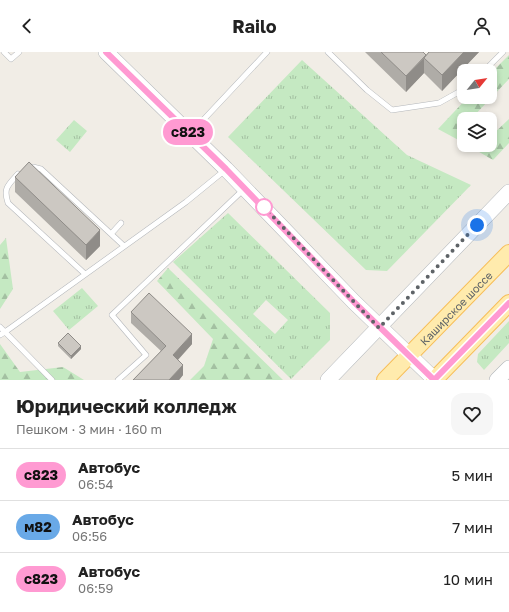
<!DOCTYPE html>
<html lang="ru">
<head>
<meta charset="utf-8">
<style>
  body { margin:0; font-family:"Golos Text",sans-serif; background:#f6f6f6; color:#222; height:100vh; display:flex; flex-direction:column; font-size:15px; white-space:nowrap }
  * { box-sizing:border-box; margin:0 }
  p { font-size:13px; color:#767676 }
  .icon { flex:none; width:22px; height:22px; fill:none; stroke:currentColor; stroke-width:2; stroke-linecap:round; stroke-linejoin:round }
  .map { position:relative; height:328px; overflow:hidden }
  .panel { display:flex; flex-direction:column; background:#fff; flex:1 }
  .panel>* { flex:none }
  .badge { padding:0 8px; border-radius:13px; font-size:14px; line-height:26px }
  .needle { width:26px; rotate:60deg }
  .tools { position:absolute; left:457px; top:12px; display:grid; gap:8px }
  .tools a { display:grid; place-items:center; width:40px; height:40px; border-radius:8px; background:#fff; box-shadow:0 2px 6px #0003; font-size:20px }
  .you { position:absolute; width:20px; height:20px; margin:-10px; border:3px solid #fff; border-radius:50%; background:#1a73e8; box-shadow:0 0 0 6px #1a73e833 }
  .map>.badge { position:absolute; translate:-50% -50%; box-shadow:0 0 0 2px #fff }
  .round { display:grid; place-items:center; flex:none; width:42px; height:42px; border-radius:12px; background:#f6f6f6 }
  .overview { display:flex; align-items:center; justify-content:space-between; height:68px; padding:0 16px }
  h1 { font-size:19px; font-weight:700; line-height:30px }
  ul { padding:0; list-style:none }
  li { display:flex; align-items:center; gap:12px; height:52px; padding:0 16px; border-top:1px solid #e0e0e0 }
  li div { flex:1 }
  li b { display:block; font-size:15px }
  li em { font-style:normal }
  li .badge { min-width:44px; font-weight:700; text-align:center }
  header { display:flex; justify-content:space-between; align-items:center; height:52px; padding:0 16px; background:#fff; font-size:18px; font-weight:700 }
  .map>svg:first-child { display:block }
  .grass { fill:url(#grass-tufts); fill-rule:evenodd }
  .forest { fill:url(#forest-firs) }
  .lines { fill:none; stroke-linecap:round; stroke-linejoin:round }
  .lane-casing { stroke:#b4b7bb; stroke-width:6 }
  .secondary-casing { stroke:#b3b7bb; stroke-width:16 }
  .primary-casing { stroke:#f7be59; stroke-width:18 }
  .lane { stroke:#fff; stroke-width:5 }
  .secondary { stroke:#fff; stroke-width:15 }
  .primary { stroke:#ffebad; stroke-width:16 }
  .wall { fill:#afaca7 }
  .shaded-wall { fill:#8f8c88 }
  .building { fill:#ccc8c2; stroke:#8f8c88 }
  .line-casing { stroke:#fff; stroke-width:9 }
  .line { stroke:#ff9ad2; stroke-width:6 }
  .walk { stroke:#5e6367; stroke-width:4; stroke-dasharray:0 7.2 }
  .stop-dot { fill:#fff; stroke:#ff9ad2; stroke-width:2 }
  .labels { text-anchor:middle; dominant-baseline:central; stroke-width:3; stroke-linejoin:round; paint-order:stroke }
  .street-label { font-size:11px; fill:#5e6367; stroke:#fff }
</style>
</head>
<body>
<header><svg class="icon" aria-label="back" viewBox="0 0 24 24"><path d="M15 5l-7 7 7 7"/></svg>Railo<svg class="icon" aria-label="person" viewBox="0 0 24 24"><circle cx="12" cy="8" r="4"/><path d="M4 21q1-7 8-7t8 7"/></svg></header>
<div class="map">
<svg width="509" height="328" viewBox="0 0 509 328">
  <defs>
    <pattern id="grass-tufts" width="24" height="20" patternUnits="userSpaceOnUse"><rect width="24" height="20" fill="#c5e9c2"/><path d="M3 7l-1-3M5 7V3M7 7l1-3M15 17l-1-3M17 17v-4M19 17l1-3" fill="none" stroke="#a3c0a1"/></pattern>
    <pattern id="forest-firs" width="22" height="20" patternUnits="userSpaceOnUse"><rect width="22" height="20" fill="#c5e9c2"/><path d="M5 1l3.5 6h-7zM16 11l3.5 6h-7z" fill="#a3c0a1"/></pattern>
  </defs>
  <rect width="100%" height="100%" fill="#f1ede6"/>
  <path class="grass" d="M302,8L407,103L471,133L387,219L366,218L228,85Z
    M74,68L87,79L70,100L56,88Z
    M228,161L330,261V288L291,327L173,210ZM266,248L288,268L275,282L253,262Z
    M82,236L98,254L69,278L53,259Z
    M509,269V291L484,318L477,310L478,302Z"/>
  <path class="forest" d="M509,3V27L471,67H464V91L438,77L468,45H490V22Z
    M509,67V91L493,108L467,93H490V84H491Z
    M6,186L13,237L0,257V193Z
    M168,216L283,328H190L204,314L213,287L157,229Z
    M0,292L20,320L63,315L84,328H0Z"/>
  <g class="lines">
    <defs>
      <path id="lane" d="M4,0L11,7L19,0
        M328,0L367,38L392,58L439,51L464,37
        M484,19L503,0
        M191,81L267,0
        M28,116L33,115L41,117L124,194
        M18,122C8,133 3,136 8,151L85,222
        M111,182L121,171
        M0,275L5,280L186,150L224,119
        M0,283L5,280L52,328
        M118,328L146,303L112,263L243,138"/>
      <path id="secondary" d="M106,0L226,117L354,250L435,328
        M328,328L509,140
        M497,328L509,316"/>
      <g id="primary">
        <path id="s1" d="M385,328L509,201"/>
        <path d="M434,328L509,251"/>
      </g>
    </defs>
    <use href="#lane" class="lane-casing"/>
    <use href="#secondary" class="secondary-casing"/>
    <use href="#primary" class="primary-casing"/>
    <use href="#lane" class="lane"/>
    <use href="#secondary" class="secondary"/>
    <use href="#primary" class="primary"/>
  </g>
  <path class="wall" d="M365,0H423L426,3L429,0H479L442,39L424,21L406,40Z
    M15,125L100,194L86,208L15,140Z
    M131,260L192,292L178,308L183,323L179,328H133L161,299L131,271Z
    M58,291L81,297L71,307L58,294Z"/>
  <path class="shaded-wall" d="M464,0H479L442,39V23Z
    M424,6V21L406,40V24Z
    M100,178V194L86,208V193Z
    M192,282V292L173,313V303Z
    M81,294V297L71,307V304Z
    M183,313V323L179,328H169Z"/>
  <path class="building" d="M381,0H423L426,3L406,24Z
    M429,0H464L442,23L424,6Z
    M29,110L100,178L86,193L15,125Z
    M149,241L192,282L173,303L183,313L169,328H133L166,294L131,260Z
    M68,281L81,294L71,304L58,291Z"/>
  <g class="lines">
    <defs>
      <path id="line" d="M106,0L226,117L354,250L434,328L509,251"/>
    </defs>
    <use href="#line" class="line-casing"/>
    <use href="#line" class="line"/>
    <path class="walk" d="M264,155L354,250L379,276L477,173"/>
  </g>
  <circle class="stop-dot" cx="264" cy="155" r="8"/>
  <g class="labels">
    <g class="street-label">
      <text stroke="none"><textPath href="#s1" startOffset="101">Каширское шоссе</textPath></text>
    </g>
  </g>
</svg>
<div class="tools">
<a><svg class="needle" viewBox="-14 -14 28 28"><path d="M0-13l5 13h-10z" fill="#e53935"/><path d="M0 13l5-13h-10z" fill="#767676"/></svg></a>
<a><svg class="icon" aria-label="layers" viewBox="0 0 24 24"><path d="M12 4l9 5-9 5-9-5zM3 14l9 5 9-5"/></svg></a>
</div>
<div class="you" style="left:477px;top:173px"></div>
<b class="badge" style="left:188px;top:80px;background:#ff9ad2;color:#111">с823</b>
</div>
<section class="panel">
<div class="overview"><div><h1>Юридический колледж</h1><p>Пешком · 3 мин · 160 m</p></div><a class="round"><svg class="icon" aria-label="heart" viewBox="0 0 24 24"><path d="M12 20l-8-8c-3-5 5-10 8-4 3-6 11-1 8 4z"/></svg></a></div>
<ul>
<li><span class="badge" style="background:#ff9ad2;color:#111">с823</span><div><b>Автобус</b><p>06:54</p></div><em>5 мин</em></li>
<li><span class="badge" style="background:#69a9e7;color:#111">м82</span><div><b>Автобус</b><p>06:56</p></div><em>7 мин</em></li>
<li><span class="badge" style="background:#ff9ad2;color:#111">с823</span><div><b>Автобус</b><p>06:59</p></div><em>10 мин</em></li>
</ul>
</section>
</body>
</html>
